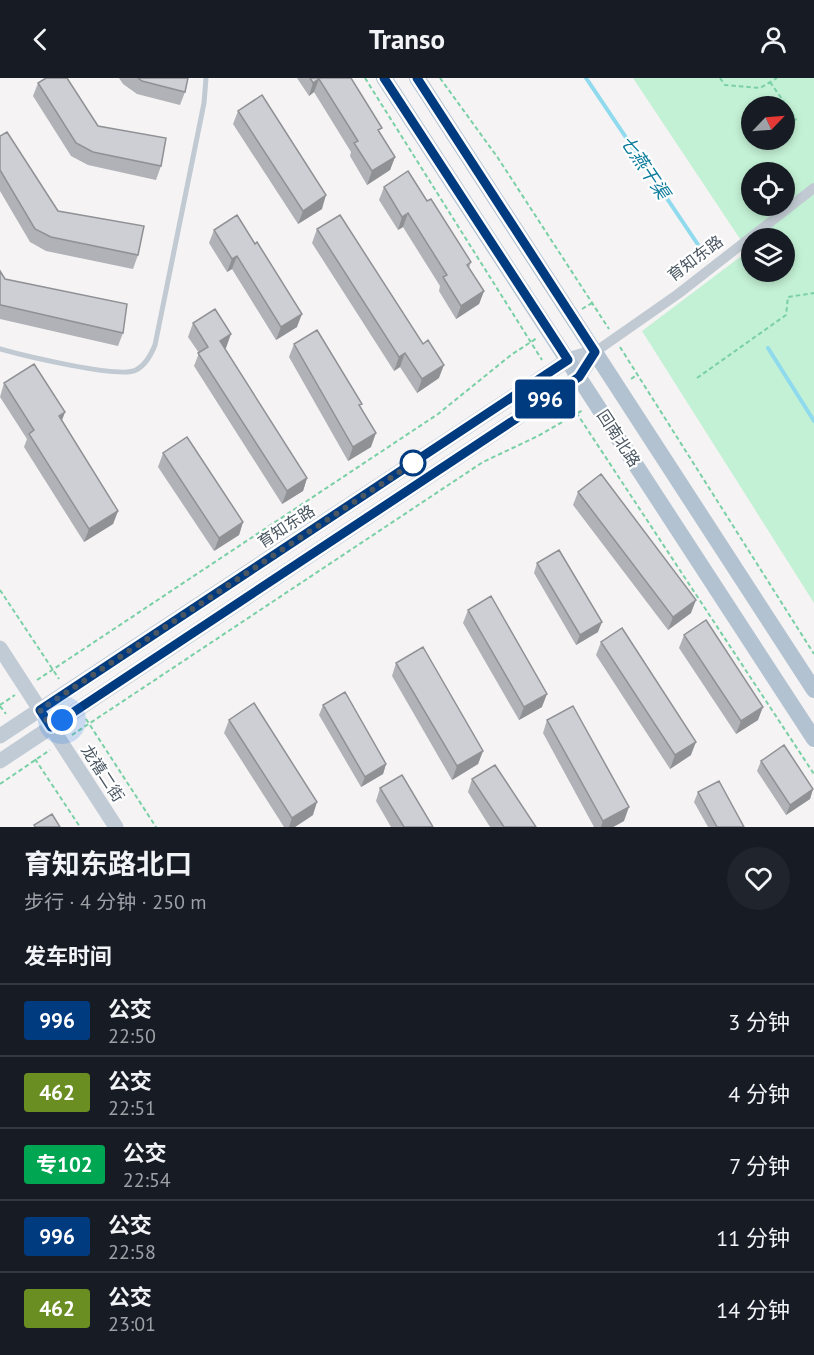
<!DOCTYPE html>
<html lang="zh">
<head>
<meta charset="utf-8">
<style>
  body { margin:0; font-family:"PT Sans","Noto Sans SC",sans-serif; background:#20242c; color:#f1f3f6; height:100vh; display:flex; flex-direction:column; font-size:22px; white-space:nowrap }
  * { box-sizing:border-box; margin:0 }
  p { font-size:20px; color:#9ea1a6 }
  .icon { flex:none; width:33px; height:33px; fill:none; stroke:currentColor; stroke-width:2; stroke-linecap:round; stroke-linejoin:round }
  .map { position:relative; height:749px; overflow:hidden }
  .drawer { display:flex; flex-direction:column; background:#171b24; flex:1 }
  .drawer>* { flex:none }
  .badge { padding:0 12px; border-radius:4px; font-size:21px; line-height:39px }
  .needle { width:39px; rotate:65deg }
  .controls { position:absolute; left:741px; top:18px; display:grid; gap:12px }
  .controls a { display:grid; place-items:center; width:54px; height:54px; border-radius:50%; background:#171b24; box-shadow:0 3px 9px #0003; font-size:30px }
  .you { position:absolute; width:30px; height:30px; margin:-15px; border:4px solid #fff; border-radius:50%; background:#1a73e8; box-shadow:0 0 0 9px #1a73e833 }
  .map>.badge { position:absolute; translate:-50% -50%; box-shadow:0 0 0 3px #fff }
  h2 { padding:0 24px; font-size:22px; line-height:54px }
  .round { display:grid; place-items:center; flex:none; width:63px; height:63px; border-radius:32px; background:#20242c }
  .overview { display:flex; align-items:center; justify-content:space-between; height:102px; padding:0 24px }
  h1 { font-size:28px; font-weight:700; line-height:45px }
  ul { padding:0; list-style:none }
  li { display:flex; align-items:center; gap:18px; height:72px; padding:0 24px; border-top:2px solid #363941 }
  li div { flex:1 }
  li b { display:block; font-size:22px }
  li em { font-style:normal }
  li .badge { min-width:66px; font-weight:700; text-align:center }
  header { display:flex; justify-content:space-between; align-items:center; height:78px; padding:0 24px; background:#171b24; font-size:27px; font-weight:700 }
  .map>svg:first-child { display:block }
  .green { fill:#c3f1d5; fill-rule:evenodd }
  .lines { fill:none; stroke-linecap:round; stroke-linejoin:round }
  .stream { stroke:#90daee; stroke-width:4 }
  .path { stroke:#7ad0a6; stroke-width:2; stroke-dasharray:4.5 3; stroke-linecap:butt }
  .lane { stroke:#c1cad2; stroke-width:5 }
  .street { stroke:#c1cad2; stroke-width:10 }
  .secondary { stroke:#c1cbd6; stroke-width:15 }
  .primary { stroke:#b3c2d1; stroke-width:16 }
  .wall { fill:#b0b2b7 }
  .shaded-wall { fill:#909195 }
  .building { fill:#cdcfd5; stroke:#909195; stroke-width:1.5 }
  .line-casing { stroke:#fff; stroke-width:14 }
  .line { stroke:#003b80; stroke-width:9 }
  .walk { stroke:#4a5661; stroke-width:6; stroke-dasharray:0 10.8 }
  .stop-dot { fill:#fff; stroke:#003b80; stroke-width:3 }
  .labels { text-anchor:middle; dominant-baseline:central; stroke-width:4.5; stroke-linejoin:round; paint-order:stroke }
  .street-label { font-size:16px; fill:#4a5661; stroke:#fff }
  .water-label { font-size:18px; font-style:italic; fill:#0c7c9b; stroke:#fff }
</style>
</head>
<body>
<header><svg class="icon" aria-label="back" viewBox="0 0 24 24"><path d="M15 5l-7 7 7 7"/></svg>Transo<svg class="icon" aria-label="person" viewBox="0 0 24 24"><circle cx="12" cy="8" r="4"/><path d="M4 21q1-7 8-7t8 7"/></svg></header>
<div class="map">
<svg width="814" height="749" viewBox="0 0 814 749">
  <rect width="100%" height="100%" fill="#f5f3f3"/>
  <path class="green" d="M633,0H814V525L642,253L748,173ZM752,28H784V62H752ZM752,94H784V128H752ZM752,160H784V194H752Z"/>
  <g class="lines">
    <path class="stream" d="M586,0L705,177
      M768,270L814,343"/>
    <path class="path" d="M365,0L542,282
      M440,0L498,80L609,251
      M720,0L725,7L760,10L777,0
      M770,4L796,41L784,53
      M779,28L784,25
      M582,231L592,225
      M620,269L814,576
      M697,300L786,237L788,219L814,215
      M631,301L638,296
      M568,322L814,696
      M0,512L59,601
      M37,602L438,336L511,277L537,260
      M0,627L15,617
      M0,628L6,636
      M86,641L156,749
      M72,657L483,384L538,358L583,332
      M35,681L80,749
      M0,706L50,672"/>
    <path class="lane" d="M0,271C21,277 120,301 136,292C146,287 151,277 155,267L204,25L206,0"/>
    <path class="street" d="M595,274L678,216L814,110"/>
    <path class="secondary" d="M0,570L116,749
      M0,658L568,282L595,274
      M0,683L579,299L595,274"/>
    <path class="primary" d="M384,0L814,661
      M417,0L814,612"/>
  </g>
  <path class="wall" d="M119,0H188L185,14L180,27L137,16L123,6Z
    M297,0H351L380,55L395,79L390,92L367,107L350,78L351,74L314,14L309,18Z
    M38,5L98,48L161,88L156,102L88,87L71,78L33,18Z
    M238,33L322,131L298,146L233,46Z
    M0,58L58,133L138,177L133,191L46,173L30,164L0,113Z
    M384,109L427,123L471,184L469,190L484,213L479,226L456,241L439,213L440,208L403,149L398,152L379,122Z
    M317,151L439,300L417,315L400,289L394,293L312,165Z
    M214,152L297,249L276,262L232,191L227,194L209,165Z
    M0,193L5,201L123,255L118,268L0,241Z
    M193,245L226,270L225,271L307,400L303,413L282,426L194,288L199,275L188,259Z
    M294,266L360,330L371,369L348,383L289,279Z
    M4,305L65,334L62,342L118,433L113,446L84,464L24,369L27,361L0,319Z
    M163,375L243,444L239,457L214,473L158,389Z
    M578,414L691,535L668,552L573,427Z
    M537,485L598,554L576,567L534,495Z
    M468,532L542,629L519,642L463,545Z
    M684,557L758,642L736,656L679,570Z
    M601,564L691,677L670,691L596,577Z
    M396,585L483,673L478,686L452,702L392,598Z
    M323,627L386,686L383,696L361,709L319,637Z
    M229,642L313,737L295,749H284L224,655Z
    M547,642L624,743L613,749H594L543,655Z
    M761,683L813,711L810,721L786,737L757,693Z
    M472,701L536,749H490L468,714Z
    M380,710L433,749H391L376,723Z
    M698,714L744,749H708L694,724Z"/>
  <path class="shaded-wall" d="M319,1L314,14L309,18L313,5Z
    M395,79L390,92L367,107L372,93Z
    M326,117L322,131L298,146L303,133Z
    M408,135L403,149L398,152L402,139Z
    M237,178L232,191L227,194L232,181Z
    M484,213L479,226L456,241L461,228Z
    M302,236L297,249L276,262L281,249Z
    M231,256L226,270L215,277L220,263Z
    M405,275L400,289L394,293L399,279Z
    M444,287L439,300L417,315L422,301Z
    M65,334L60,347L59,338Z
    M376,355L371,369L348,383L353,369Z
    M307,400L303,413L282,426L287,413Z
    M118,433L113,446L84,464L89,451Z
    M243,444L239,457L214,473L219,460Z
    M696,522L691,535L668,552L673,539Z
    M602,544L598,554L576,567L580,557Z
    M547,616L542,629L519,642L524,629Z
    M763,629L758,642L736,656L741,643Z
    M696,664L691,677L670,691L675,677Z
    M483,673L478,686L452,702L457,688Z
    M386,686L383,696L361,709L365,699Z
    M813,711L810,721L786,737L790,727Z
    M317,724L313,737L295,749H289L292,740Z
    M629,729L624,743L613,749H601L603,743Z"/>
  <path class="building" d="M46,0H67L98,48L166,60L161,88L93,74L76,65L38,5Z
    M138,0H188L185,14L142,3Z
    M310,0H351L382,50L378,52L395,79L372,93L354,65L358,63L319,1L313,5Z
    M262,17L326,117L303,133L238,33Z
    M7,54L58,133L144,148L138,177L51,159L35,151L0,92V58Z
    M408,93L427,123L431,121L471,184L467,187L484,213L461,228L443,199L447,197L408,135L402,139L384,109Z
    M237,137L255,166L257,164L302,236L281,249L237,178L232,181L214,152Z
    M340,137L423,266L428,262L444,287L422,301L405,275L399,279L317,151Z
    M0,193L5,201L127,226L123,255L1,227H0Z
    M215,231L231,256L220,263L307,400L287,413L198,275L208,269L193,245Z
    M317,252L362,326L359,327L376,355L353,369L294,266Z
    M34,286L65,334L59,338L118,433L89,451L29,356L34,352L4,305Z
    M187,359L243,444L219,460L163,375Z
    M601,396L696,522L673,539L578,414Z
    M559,472L602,544L580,557L537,485Z
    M491,518L547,616L524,629L468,532Z
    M706,542L763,629L741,643L684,557Z
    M622,550L696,664L675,677L601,564Z
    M423,569L483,673L457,688L396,585Z
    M345,614L386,686L365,699L323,627Z
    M254,625L317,724L292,740L229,642Z
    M573,628L629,729L603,743L547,642Z
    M784,667L813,711L790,727L761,683Z
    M495,687L536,749H504L472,701Z
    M402,697L433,749H404L380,710Z
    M719,703L744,749H717L698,714Z
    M52,736L60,749H35L34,747Z"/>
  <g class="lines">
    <defs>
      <path id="line" d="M384,0L568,282L40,632L51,649L579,299L595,274L417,0"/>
    </defs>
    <use href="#line" class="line-casing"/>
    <use href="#line" class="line"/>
    <path class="walk" d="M62,642L51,649L40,632L413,385"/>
  </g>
  <circle class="stop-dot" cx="413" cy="385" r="12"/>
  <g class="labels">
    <g class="street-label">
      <text transform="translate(695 180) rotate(-37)">育知东路</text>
      <text transform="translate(619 360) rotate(57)">回南北路</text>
      <text transform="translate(286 448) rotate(-33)">育知东路</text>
      <text transform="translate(103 695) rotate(57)">龙禧二街</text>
    </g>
    <g class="water-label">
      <text transform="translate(645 89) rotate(56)">七燕干渠</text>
    </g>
  </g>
</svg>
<div class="controls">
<a><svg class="needle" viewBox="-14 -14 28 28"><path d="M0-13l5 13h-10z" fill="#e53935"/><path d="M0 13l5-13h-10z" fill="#9ea1a6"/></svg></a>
<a><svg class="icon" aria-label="locate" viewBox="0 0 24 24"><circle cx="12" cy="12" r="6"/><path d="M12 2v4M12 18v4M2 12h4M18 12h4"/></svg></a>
<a><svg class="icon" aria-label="layers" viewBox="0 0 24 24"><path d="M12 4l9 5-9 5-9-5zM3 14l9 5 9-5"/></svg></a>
</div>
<div class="you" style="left:62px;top:642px"></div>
<b class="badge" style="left:545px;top:321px;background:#003b80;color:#fff">996</b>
</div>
<section class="drawer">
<div class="overview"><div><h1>育知东路北口</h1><p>步行 · 4 分钟 · 250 m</p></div><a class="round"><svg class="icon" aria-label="heart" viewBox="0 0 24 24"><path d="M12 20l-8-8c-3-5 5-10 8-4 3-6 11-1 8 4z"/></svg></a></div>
<h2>发车时间</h2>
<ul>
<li><span class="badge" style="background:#003b80;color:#fff">996</span><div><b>公交</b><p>22:50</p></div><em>3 分钟</em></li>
<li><span class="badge" style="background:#6b8e23;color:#fff">462</span><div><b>公交</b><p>22:51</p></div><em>4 分钟</em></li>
<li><span class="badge" style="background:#00a651;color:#fff">专102</span><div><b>公交</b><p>22:54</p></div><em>7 分钟</em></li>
<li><span class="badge" style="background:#003b80;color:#fff">996</span><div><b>公交</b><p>22:58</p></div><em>11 分钟</em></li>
<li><span class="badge" style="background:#6b8e23;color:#fff">462</span><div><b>公交</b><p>23:01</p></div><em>14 分钟</em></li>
</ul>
</section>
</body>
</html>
